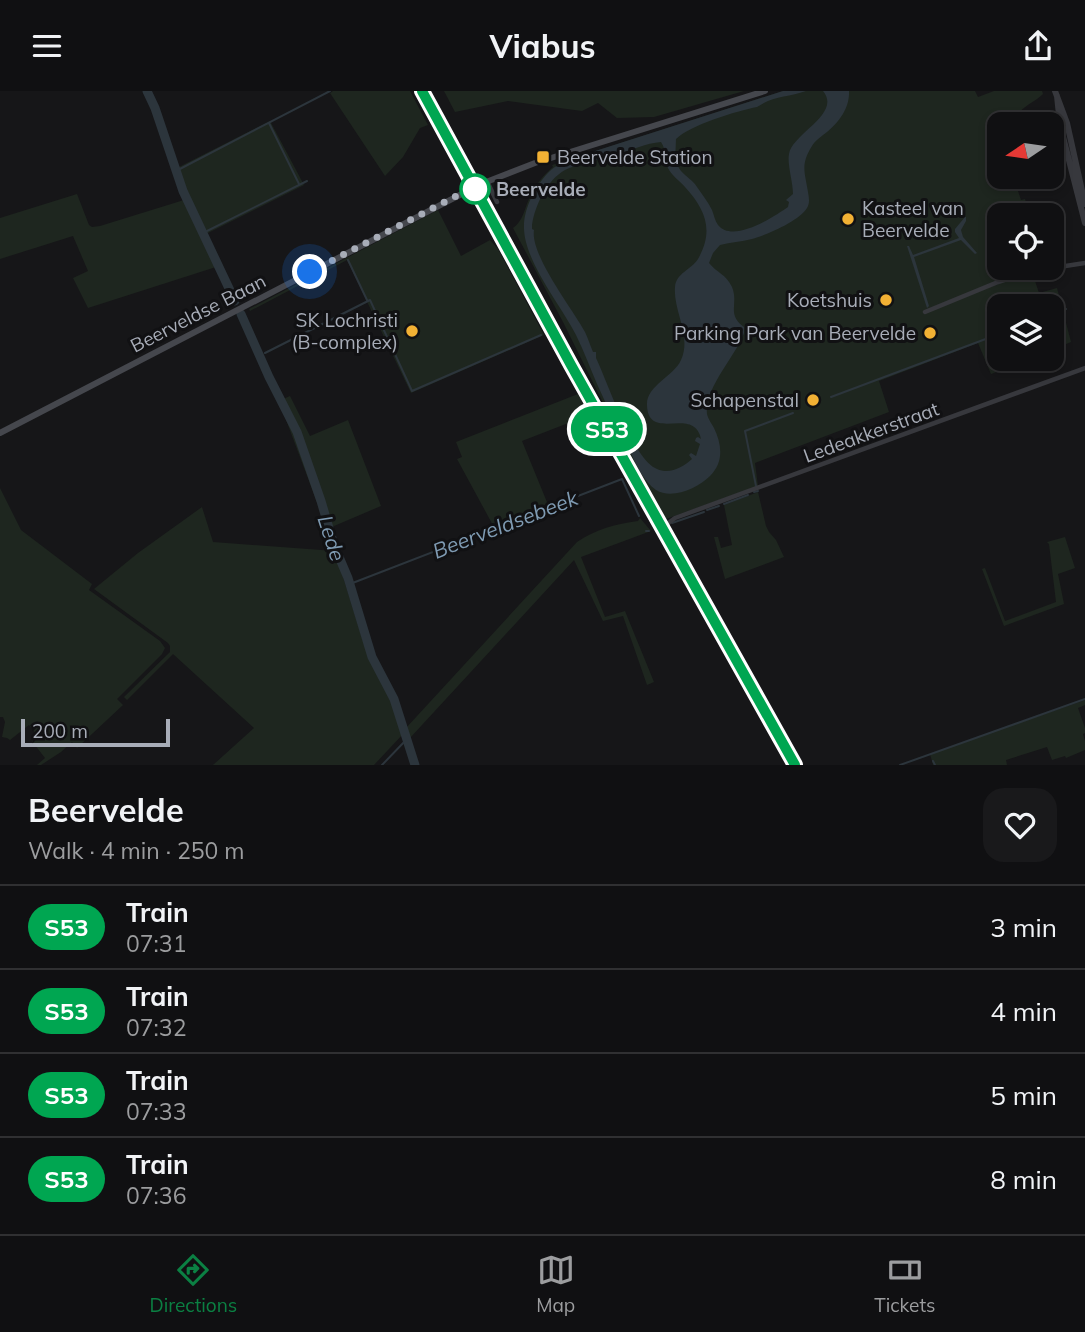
<!DOCTYPE html>
<html lang="en">
<head>
<meta charset="utf-8">
<style>
  body { margin:0; font-family:Mulish,sans-serif; background:#19191b; color:#f1f3f6; height:100vh; display:flex; flex-direction:column; font-size:26px; white-space:nowrap }
  * { box-sizing:border-box; margin:0 }
  p { font-size:23px; color:#9c9d9f }
  .icon { flex:none; width:38px; height:38px; fill:none; stroke:currentColor; stroke-width:2; stroke-linecap:round; stroke-linejoin:round }
  .map { position:relative; height:674px; overflow:hidden }
  .side { display:flex; flex-direction:column; background:#101012; flex:1 }
  .side>* { flex:none }
  .badge { padding:0 14px; border-radius:23px; font-size:24px; line-height:46px }
  .needle { width:46px; rotate:257deg }
  .buttons { position:absolute; left:987px; top:21px; display:grid; gap:14px }
  .buttons a { display:grid; place-items:center; width:77px; height:77px; border-radius:14px; background:#101012; box-shadow:0 4px 10px #0003,0 0 0 2px #303032; font-size:35px }
  .scale { position:absolute; left:21px; bottom:18px; width:149px; box-sizing:border-box; padding-left:7px; border:4px solid #a8adb8; border-top:0; font-size:19px; line-height:24px; white-space:nowrap; color:#a8adb8; -webkit-text-stroke:5px #111113; paint-order:stroke }
  .you { position:absolute; width:35px; height:35px; margin:-18px; border:5px solid #fff; border-radius:50%; background:#1a73e8; box-shadow:0 0 0 10px #1a73e833 }
  .map>.badge { position:absolute; translate:-50% -50%; box-shadow:0 0 0 4px #fff }
  .round { display:grid; place-items:center; flex:none; width:74px; height:74px; border-radius:21px; background:#19191b }
  .summary { display:flex; align-items:center; justify-content:space-between; height:119px; padding:0 28px }
  h1 { font-size:33px; font-weight:700; line-height:52px }
  ul { padding:0; list-style:none }
  li { display:flex; align-items:center; gap:21px; height:84px; padding:0 28px; border-top:2px solid #303032 }
  li div { flex:1 }
  li b { display:block; font-size:26px }
  li em { font-style:normal }
  li .badge { min-width:77px; font-weight:700; text-align:center }
  header { display:flex; justify-content:space-between; align-items:center; height:91px; padding:0 28px; background:#101012; font-size:32px; font-weight:700 }
  .tabs { display:flex; justify-content:space-around; align-items:center; height:98px; border-top:2px solid #303032; background:#101012; font-size:19px; color:#9c9d9f }
  .tabs a { display:grid; justify-items:center; gap:4px }
  .tabs .current { color:#0b8043 }
  .map>svg:first-child { display:block }
  .green { fill:#1e261f }
  .water { fill:#2c353c; fill-rule:evenodd }
  .lines { fill:none; stroke-linecap:round; stroke-linejoin:round }
  .stream { stroke:#2c353c; stroke-width:2 }
  .river { stroke:#2c353c; stroke-width:9 }
  .minor { stroke:#37383d; stroke-width:4.5 }
  .tertiary { stroke:#37383d; stroke-width:6 }
  .secondary { stroke:#45474d; stroke-width:6 }
  .rail-casing { stroke:#4a4c52; stroke-width:4.5 }
  .rail { stroke:#111113; stroke-width:2; stroke-dasharray:5; stroke-linecap:butt }
  .line-casing { stroke:#fff; stroke-width:16 }
  .line { stroke:#00a651; stroke-width:10 }
  .walk { stroke:#a8adb8; stroke-width:7; stroke-dasharray:0 12.6 }
  .poi-dot { fill:#f2b134; stroke:#111113; stroke-width:2.5 }
  .stop-dot { fill:#fff; stroke:#00a651; stroke-width:3.5 }
  .labels { text-anchor:middle; dominant-baseline:central; stroke-width:6; stroke-linejoin:round; paint-order:stroke }
  .poi-label { font-size:19px; fill:#a8adb8; stroke:#111113; text-anchor:end }
  .stop-label { font-size:19px; font-weight:bold; fill:#a8adb8; stroke:#111113; text-anchor:start }
  .street-label { font-size:19px; fill:#a8adb8; stroke:#111113 }
  .water-label { font-size:21px; font-style:italic; fill:#7f9bb3; stroke:#111113 }
</style>
</head>
<body>
<header><svg class="icon" aria-label="menu" viewBox="0 0 24 24"><path d="M4 6h16M4 12h16M4 18h16"/></svg>Viabus<svg class="icon" aria-label="share" viewBox="0 0 24 24"><path d="M12 15V3M7 8l5-5 5 5M5 13v7h14v-7"/></svg></header>
<div class="map">
<svg width="1085" height="674" viewBox="0 0 1085 674">
  <rect width="100%" height="100%" fill="#161618"/>
  <path class="green" d="M333,0H410L428,34L420,37L403,66L385,85L330,2Z
    M444,0H744L654,26L617,27L598,12L582,20L508,10L455,21Z
    M783,0H975L978,6L994,0H1042L1043,3C1033,13 1016,17 1014,33H999V86H1018L1014,88L1021,109L1025,108L1030,124H999V177H1038L1031,178L1039,202L1057,197L1071,251L1052,259V215H999V268H1032L991,283L978,252L879,290L889,321L755,372L758,395L666,428L623,352L563,231L513,137C523,130 524,119 529,108C534,96 543,84 553,76L552,74Z
    M270,30L304,94L206,143L189,107L177,77Z
    M77,103L89,134L92,136L100,135L184,109L216,176L88,217L73,187L88,180L73,145L0,168V127Z
    M438,119L461,165L490,149L498,158L544,244L411,302L347,169L250,220L249,218Z
    M578,303L589,324L522,350L549,416L495,438L457,368L462,366L456,351Z
    M290,305L310,345L348,329L381,415L327,438L279,310Z
    M0,397L21,439L92,493L89,499L160,550L165,557L162,563L117,608L123,614L77,657L72,651L61,661L41,674H37L45,667L31,649L36,643L29,634L10,649L7,647L2,646L5,631L3,626H0Z
    M758,401L766,435L769,441L776,449L784,466L725,488L714,446H718L721,457L732,454L724,414Z
    M202,416L213,451L335,460L364,553L392,611L403,643L374,674H213L254,637L173,563L127,609L124,606L170,561V555L168,552L94,498L138,462Z
    M640,427L651,440L581,466L605,526L625,520L654,591L647,594L623,525L603,530L574,469L410,647L406,637L577,451C596,438 616,433 638,430Z
    M1065,446L1075,477L1058,483L1064,513L1004,535L982,478L985,477L1005,530L1056,511L1049,453L1047,451Z
    M1085,609V614L1078,617L1085,637V642L1083,643L1085,650V659L1066,667L1065,665L1052,669L1047,656L1006,669L1007,674H933L930,663Z"/>
  <path class="water" d="M783,0H806C789,6 773,5 757,16C737,20 690,34 676,48C676,59 673,70 681,80C686,86 693,89 697,96C702,103 708,111 712,119C714,124 715,130 718,134C733,153 775,125 788,116L789,111L786,109L793,103C793,91 787,73 789,63C793,42 842,23 823,0H849C850,18 837,34 823,44C818,48 815,50 812,55C800,74 805,81 808,101C809,107 810,112 807,117C799,130 767,144 752,148C741,151 731,151 720,154L713,162L709,172C717,182 726,183 732,196C739,213 726,223 744,236V242C736,265 704,297 707,323C708,328 712,333 714,337C722,354 724,371 710,385C698,397 672,409 656,399C644,391 635,372 630,360C619,337 607,316 597,293C590,277 584,260 576,244C561,214 523,169 524,135C524,116 537,92 551,79C555,75 560,74 564,70ZM661,51C667,60 664,68 668,77C671,84 680,90 685,96C706,119 714,140 698,168C691,179 676,182 675,196C673,220 692,245 681,269C674,285 646,295 647,314C648,352 694,314 701,348L698,346L696,347L695,350L700,353L696,365L691,362L689,364L692,368C683,376 670,384 657,378C633,368 608,292 596,267V261H593C590,254 588,247 585,241C572,217 530,164 534,139L532,138V134C535,114 547,89 565,79C579,72 603,68 618,63C632,59 646,52 661,51Z
    M965,126H966V130L961,139L963,146L977,162L975,163L961,149L914,166L929,215L927,217L907,155H909L913,164L959,147L955,141V138Z"/>
  <g class="lines">
    <path class="stream" d="M269,32L299,93
      M176,80L330,0
      M203,142L307,90
      M348,169L367,209
      M1052,223L1066,218
      M265,262L370,209L412,300L541,244
      M831,306L999,243
      M756,395L745,340L793,322
      M754,401L758,400
      M724,413L748,404
      M707,419L719,415
      M672,432L704,421
      M646,440H649
      M350,493L622,388L639,425
      M933,670L935,674
      M382,674L407,648
      M900,674L1085,608"/>
    <path class="river" d="M147,0L155,17L183,100L235,210
      M241,223L269,286L297,341L321,410L334,454L348,487L372,566L394,608L415,674"/>
    <path class="minor" d="M487,90L497,111
      M925,221L998,191L1033,180L1085,172
      M667,433L675,427L1085,277"/>
    <path class="tertiary" d="M1055,0L1067,32L1085,113
      M1057,5L1060,34L1085,132"/>
    <path class="secondary" d="M0,342L481,93L535,72L765,0"/>
    <defs>
      <path id="rail" d="M422,0L571,274L795,674"/>
    </defs>
    <use href="#rail" class="rail-casing"/>
    <use href="#rail" class="rail"/>
  </g>
  <g class="lines">
    <defs>
      <path id="line" d="M422,0L571,274L795,674"/>
    </defs>
    <use href="#line" class="line-casing"/>
    <use href="#line" class="line"/>
    <path class="walk" d="M310,181L464,101L474,96L475,98"/>
  </g>
  <g class="poi-dot">
    <rect x="536" y="59" width="14" height="14" rx="3.5"/>
    <circle cx="848" cy="128" r="7"/>
    <circle cx="886" cy="209" r="7"/>
    <circle cx="412" cy="240" r="7"/>
    <circle cx="930" cy="242" r="7"/>
    <circle cx="813" cy="309" r="7"/>
  </g>
  <circle class="stop-dot" cx="475" cy="98" r="14"/>
  <g class="labels">
    <g class="poi-label">
      <text x="557" y="66" text-anchor="start">Beervelde Station</text>
      <text x="862" y="117" text-anchor="start">Kasteel van<tspan x="862" dy="22">Beervelde</tspan></text>
      <text x="872" y="209">Koetshuis</text>
      <text x="398" y="229">SK Lochristi<tspan x="398" dy="22">(B-complex)</tspan></text>
      <text x="916" y="242">Parking Park van Beervelde</text>
      <text x="799" y="309">Schapenstal</text>
    </g>
    <g class="stop-label">
      <text x="496" y="98">Beervelde</text>
    </g>
    <g class="street-label">
      <text transform="translate(198 222) rotate(-27)">Beerveldse Baan</text>
      <text transform="translate(871 341) rotate(-20)">Ledeakkerstraat</text>
    </g>
    <g class="water-label">
      <text transform="translate(505 433) rotate(-21)">Beerveldsebeek</text>
      <text transform="translate(332 447) rotate(72)">Lede</text>
    </g>
  </g>
</svg>
<div class="buttons">
<a><svg class="needle" viewBox="-14 -14 28 28"><path d="M0-13l5 13h-10z" fill="#e53935"/><path d="M0 13l5-13h-10z" fill="#9c9d9f"/></svg></a>
<a><svg class="icon" aria-label="locate" viewBox="0 0 24 24"><circle cx="12" cy="12" r="6"/><path d="M12 2v4M12 18v4M2 12h4M18 12h4"/></svg></a>
<a><svg class="icon" aria-label="layers" viewBox="0 0 24 24"><path d="M12 4l9 5-9 5-9-5zM3 14l9 5 9-5"/></svg></a>
</div>
<div class="scale">200 m</div>
<div class="you" style="left:310px;top:181px"></div>
<b class="badge" style="left:607px;top:338px;background:#00a651;color:#fff">S53</b>
</div>
<section class="side">
<div class="summary"><div><h1>Beervelde</h1><p>Walk · 4 min · 250 m</p></div><a class="round"><svg class="icon" aria-label="heart" viewBox="0 0 24 24"><path d="M12 20l-8-8c-3-5 5-10 8-4 3-6 11-1 8 4z"/></svg></a></div>
<ul>
<li><span class="badge" style="background:#00a651;color:#fff">S53</span><div><b>Train</b><p>07:31</p></div><em>3 min</em></li>
<li><span class="badge" style="background:#00a651;color:#fff">S53</span><div><b>Train</b><p>07:32</p></div><em>4 min</em></li>
<li><span class="badge" style="background:#00a651;color:#fff">S53</span><div><b>Train</b><p>07:33</p></div><em>5 min</em></li>
<li><span class="badge" style="background:#00a651;color:#fff">S53</span><div><b>Train</b><p>07:36</p></div><em>8 min</em></li>
</ul>
</section>
<nav class="tabs">
<a class="current"><svg class="icon" aria-label="directions" viewBox="0 0 24 24"><path d="M12 3l9 9-9 9-9-9zM9 14v-3h6M13 9l2 2-2 2"/></svg>Directions</a>
<a><svg class="icon" aria-label="map" viewBox="0 0 24 24"><path d="M3 6l6-2 6 2 6-2v14l-6 2-6-2-6 2zM9 4v14M15 6v14"/></svg>Map</a>
<a><svg class="icon" aria-label="tickets" viewBox="0 0 24 24"><path d="M3 7h18v10H3zM15 7v10"/></svg>Tickets</a>
</nav>
</body>
</html>
